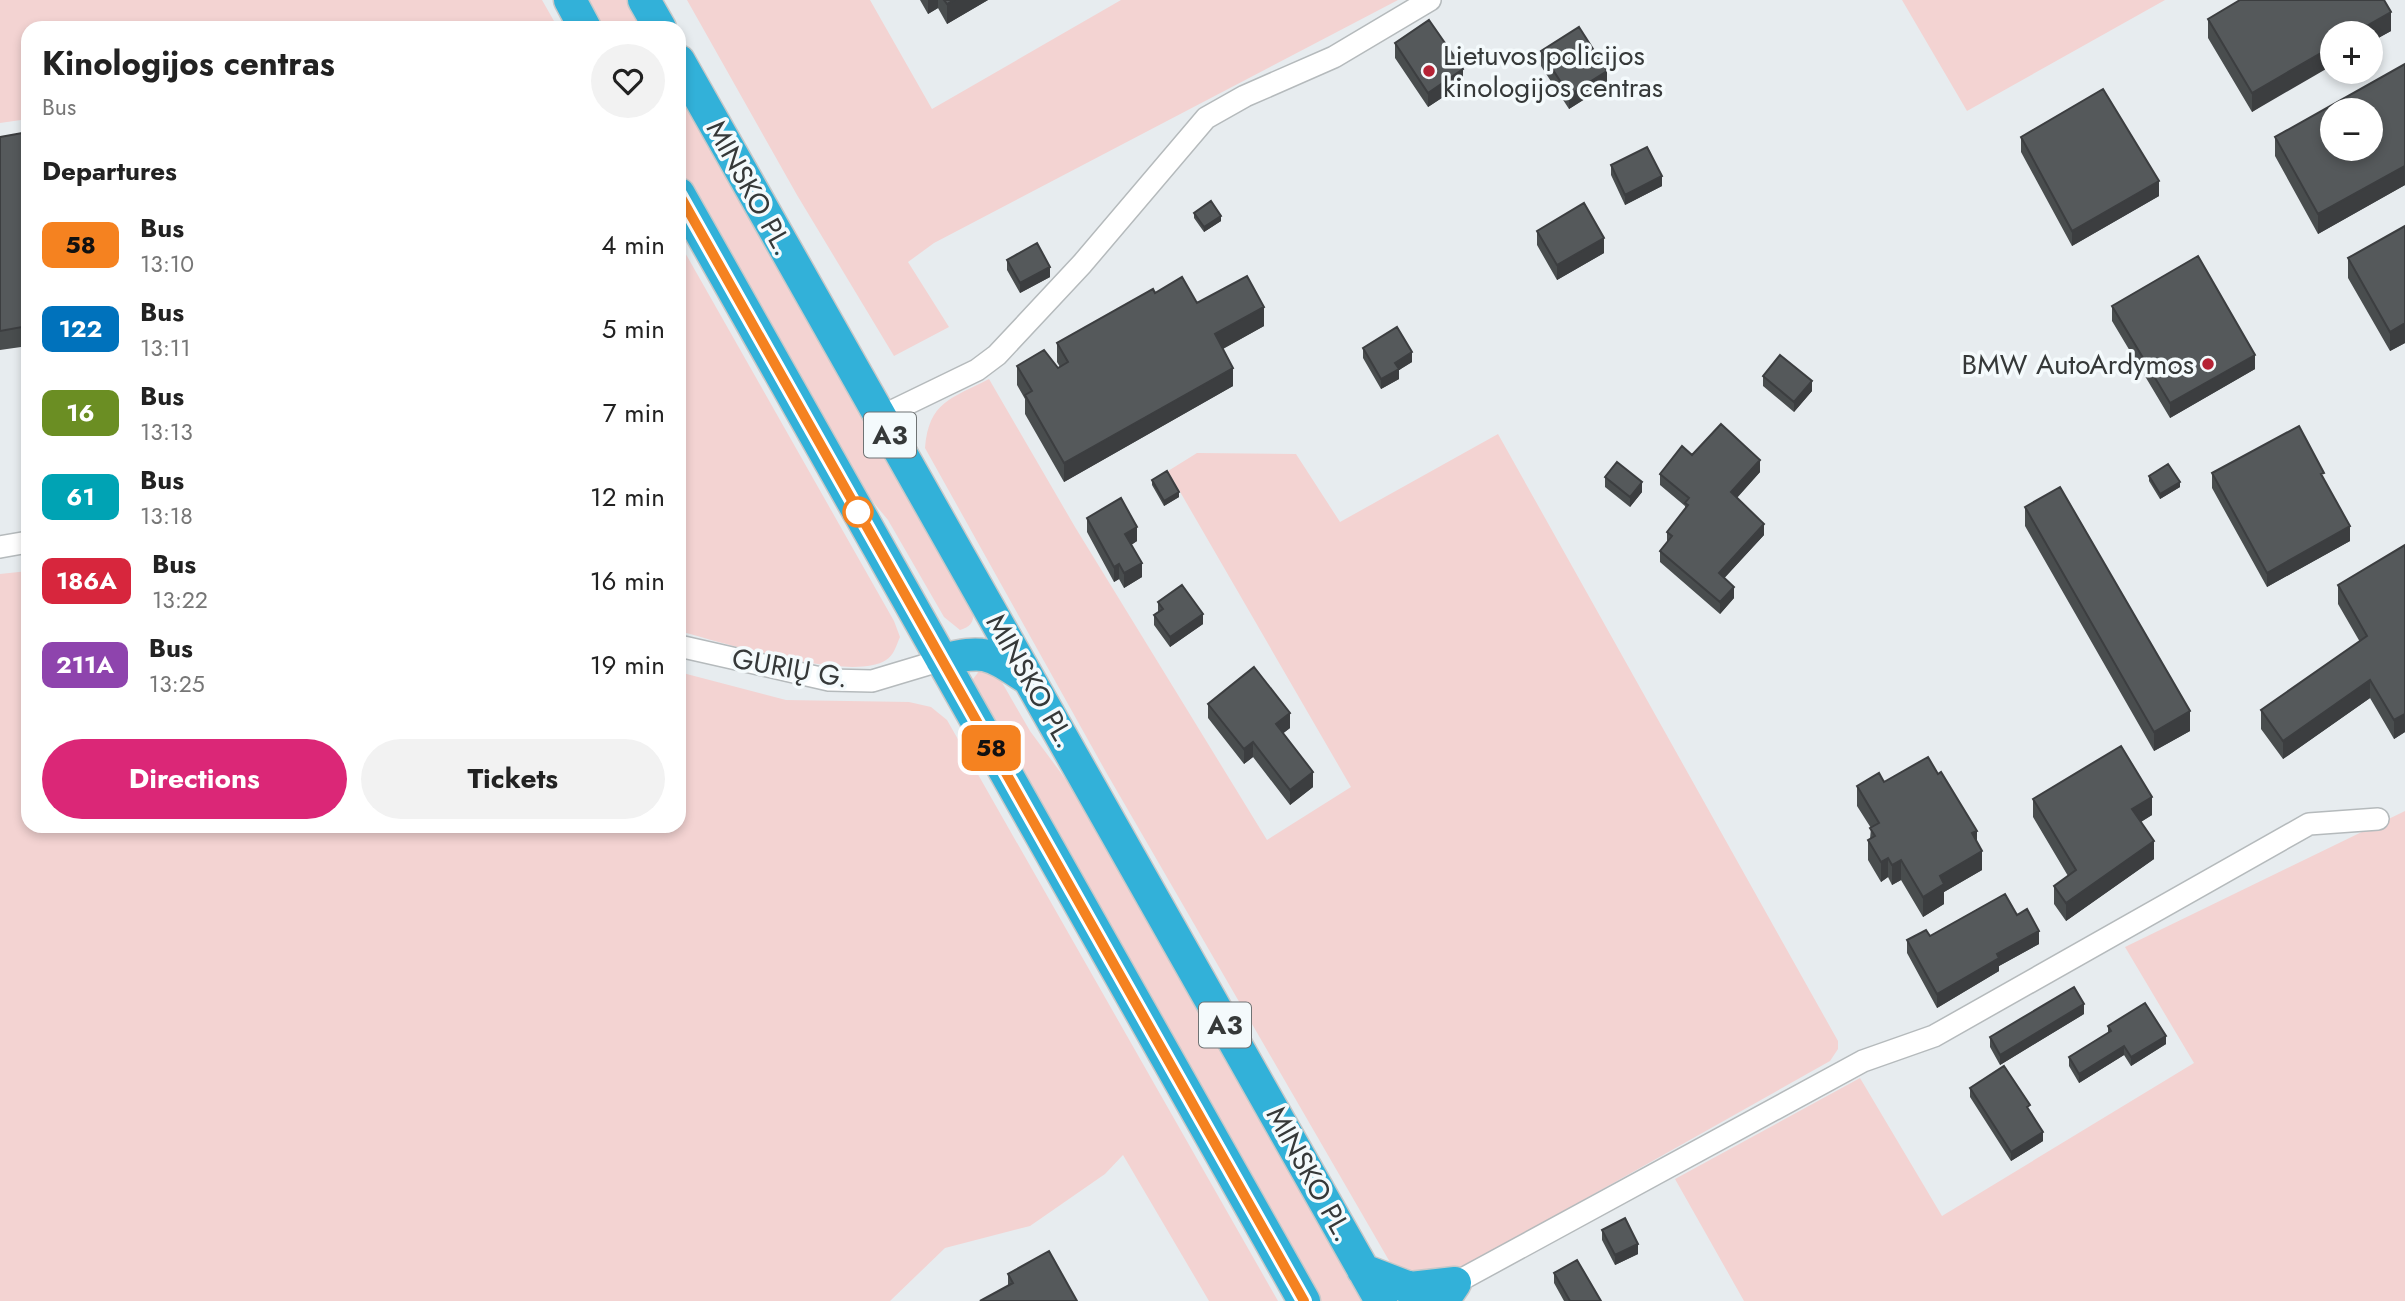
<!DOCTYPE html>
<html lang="en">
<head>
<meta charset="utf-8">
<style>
  body { margin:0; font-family:Jost,sans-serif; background:#f2f2f2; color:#222; height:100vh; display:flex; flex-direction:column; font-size:26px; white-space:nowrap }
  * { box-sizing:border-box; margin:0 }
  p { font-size:23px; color:#767676 }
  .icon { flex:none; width:38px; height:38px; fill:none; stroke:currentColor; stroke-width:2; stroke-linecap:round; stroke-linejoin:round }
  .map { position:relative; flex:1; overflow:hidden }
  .sheet { position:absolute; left:21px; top:21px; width:665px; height:812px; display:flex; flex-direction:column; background:#fff; border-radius:21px; box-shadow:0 4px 10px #0003 }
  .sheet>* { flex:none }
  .badge { padding:0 14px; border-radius:10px; font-size:24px; line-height:46px }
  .controls { position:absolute; left:2320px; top:21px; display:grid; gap:14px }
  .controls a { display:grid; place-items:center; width:63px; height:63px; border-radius:50%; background:#fff; box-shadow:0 4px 10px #0003; font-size:35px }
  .map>.badge { position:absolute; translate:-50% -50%; box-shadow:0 0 0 4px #fff }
  h2 { padding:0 21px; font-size:26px; line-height:63px }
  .round { display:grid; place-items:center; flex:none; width:74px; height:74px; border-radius:37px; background:#f2f2f2 }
  .summary { display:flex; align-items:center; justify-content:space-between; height:119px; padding:0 21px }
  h1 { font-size:33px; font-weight:700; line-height:52px }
  .button { display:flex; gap:14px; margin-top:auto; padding:14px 21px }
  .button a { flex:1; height:80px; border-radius:42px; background:#db2777; color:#fff; font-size:28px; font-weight:700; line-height:80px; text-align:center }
  .button a+a { background:#f2f2f2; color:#222 }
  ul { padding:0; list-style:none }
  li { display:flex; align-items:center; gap:21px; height:84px; padding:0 21px }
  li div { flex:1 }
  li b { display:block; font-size:26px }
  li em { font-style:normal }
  li .badge { min-width:77px; font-weight:700; text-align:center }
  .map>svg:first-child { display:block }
  .green { fill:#f3d3d2 }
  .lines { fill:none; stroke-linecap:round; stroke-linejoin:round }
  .minor-casing { stroke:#b5babc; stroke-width:24 }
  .highway-casing { stroke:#c7c8c8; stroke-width:35 }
  .minor { stroke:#fff; stroke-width:21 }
  .highway { stroke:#32b1d9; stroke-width:32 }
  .wall { fill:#494d4e }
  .shaded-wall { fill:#3c3e40 }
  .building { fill:#55595b; stroke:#3c3e40; stroke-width:2; fill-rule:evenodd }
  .line-casing { stroke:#fff; stroke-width:16 }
  .line { stroke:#f58220; stroke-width:10 }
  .poi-dot { fill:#b52335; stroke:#f4fafc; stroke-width:2.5 }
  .stop-dot { fill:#fff; stroke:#f58220; stroke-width:3.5 }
  .labels { text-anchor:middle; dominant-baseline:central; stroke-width:7; stroke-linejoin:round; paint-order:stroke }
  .shield { fill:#f4fafc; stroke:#6f7374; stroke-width:2 }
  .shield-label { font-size:26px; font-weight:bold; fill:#363939 }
  .poi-label { font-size:28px; fill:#363939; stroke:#f4fafc; text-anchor:start }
  .street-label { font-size:28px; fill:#363939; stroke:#f4fafc }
</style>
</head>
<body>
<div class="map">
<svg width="2405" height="1301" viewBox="0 0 2405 1301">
  <rect width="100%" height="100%" fill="#e7ecef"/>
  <path class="green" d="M0,0H542L558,28H28V119L0,123Z
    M585,0H628L644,28H601Z
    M687,0H870L932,109L1121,0H1398L934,243L908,262L949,327L894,356L797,195Z
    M1902,0H2165L1967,111Z
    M679,90L974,613C973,623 970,627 960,630L944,617L888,520L854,479L679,167Z
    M679,242L894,621L900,637C896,646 894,655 886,660C852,683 720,642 679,631Z
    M989,379L1075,527L1267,840L1351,787L1168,471L1197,453L1296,454L1340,522L1498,434L1838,1041V1049L1830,1061L1439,1281L1423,1284L1391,1264L1106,772L925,448C929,401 951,399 989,379Z
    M28,571V826H679V672L786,700L909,702L931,707L947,720L1278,1301H1209L1123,1155L1105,1174L1030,1226L945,1248L890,1301H0V574Z
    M984,665L1000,679L1030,731L1086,807L1369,1301H1321L974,687L973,679Z
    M2405,811V1301H1744L1675,1179L1860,1078L1942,1216L2194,1063L2125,947Z"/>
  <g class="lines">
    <defs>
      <path id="minor" d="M880,417L977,370L997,355L1082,264L1206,118L1245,96L1334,57L1430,0
        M0,547L28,542
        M679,646L829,680L872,681L942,660
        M1455,1283L1863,1061L1934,1036L2309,824L2378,819"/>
      <path id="highway" d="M570,0L585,28
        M644,0L660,28
        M679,61L1381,1301
        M679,194L1304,1301
        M942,660C986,649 990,654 1027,678
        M1363,1270L1410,1288L1455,1283L1443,1301"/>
    </defs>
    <use href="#minor" class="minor-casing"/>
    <use href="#highway" class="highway-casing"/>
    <use href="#minor" class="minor"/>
    <use href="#highway" class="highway"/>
  </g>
  <path class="wall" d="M920,0H988L947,24L938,8L928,14Z
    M2208,19L2391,31L2371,42V33L2252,112L2208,38Z
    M1395,43L1463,84L1428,107L1395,58Z
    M1541,51L1607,85L1569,109L1541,66Z
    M2405,64V185L2318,234L2275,156V137Z
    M28,132V346L0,350V137Z
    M2021,137L2159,196L2072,246L2021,152Z
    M1611,165L1662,186L1625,205L1611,175Z
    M1194,213L1221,221L1204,232L1194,218Z
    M2405,226V343L2390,351L2348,278V258Z
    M1537,231L1604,253L1557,280L1537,245Z
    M1007,260L1050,277L1020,293L1007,270Z
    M1155,293L1197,303L1264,326L1223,349L1233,386L1064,482L1025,414V399L1017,385V366L1058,368L1060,367L1057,362V343Z
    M2112,306L2255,369L2170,418L2112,321Z
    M1363,348L1412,362L1399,370V379L1381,389L1363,358Z
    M1763,376L1812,391L1794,412L1763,386Z
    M1692,455L1760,472L1737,498L1764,535L1724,578L1734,598L1720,614L1660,562V551L1667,543V532L1685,509V506L1660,485V474Z
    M2212,473L2324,480L2350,541L2267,587L2212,488Z
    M2149,476L2180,487L2160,499L2149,481Z
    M1605,477L1642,492L1630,507L1605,487Z
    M1152,480L1179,497L1164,506L1152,485Z
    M2025,507L2190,731L2154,751L2025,526Z
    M1087,518L1137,541L1131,545L1142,577L1124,588L1119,579L1114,582L1087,532Z
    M2405,545V732L2394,739L2370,698L2283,759L2261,729V710L2360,642L2338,604V585Z
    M1158,602L1203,624L1170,647L1154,625V615L1158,612Z
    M1208,704L1290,728L1283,733L1313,787L1290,805L1253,757L1244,764L1208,718Z
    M1884,782L1977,842L1982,870L1944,892V904L1923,917L1901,880L1892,885L1888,877L1881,882L1868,860V840L1870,839L1871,828L1857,806V786Z
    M2033,799L2152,815L2141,822L2154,859L2066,921L2054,904V886L2068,876L2033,817Z
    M2017,915L2039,944L1999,966V971L1937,1008L1907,953V940L1930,936Z
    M2084,1014L2000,1065L1990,1047V1037Z
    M2108,1026L2166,1044L2131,1066L2124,1055L2079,1083L2069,1066V1057L2108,1033Z
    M1970,1088L2030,1112L2043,1141L2011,1161L1970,1097Z
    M1602,1230L1638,1254L1615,1265L1602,1240Z
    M1554,1273L1601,1301H1564L1554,1283Z
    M1008,1274L1077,1301L1008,1286Z"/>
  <path class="shaded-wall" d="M928,0H938V8L928,14Z
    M954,0H988L947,24V4Z
    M2391,12V31L2371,42V33H2354Z
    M2333,46V65L2252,112V93Z
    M1463,69V84L1428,107V93Z
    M1607,71V85L1569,109V95Z
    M2405,166V185L2318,234V214Z
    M1662,176V186L1625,205V195Z
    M2159,181V196L2072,246V231Z
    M1221,216V221L1204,232V227Z
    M1604,238V253L1557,280V265Z
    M1050,267V277L1020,293V283Z
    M1264,307V326L1215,353V334Z
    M2405,323V343L2390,351V332Z
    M1412,352V362L1399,370V379L1381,389V379L1395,363Z
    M2255,355V369L2170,418V403Z
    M1233,368V386L1064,482V463Z
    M1812,381V391L1794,412V402Z
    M1760,460V472L1731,504V492Z
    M1642,482V492L1630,507V497Z
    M2180,482V487L2160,499V494Z
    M1179,492V497L1164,506V501Z
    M1764,524V535L1719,584V573Z
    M2350,526V541L2267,587V573Z
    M1137,527V541L1125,549V534Z
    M1142,563V577L1124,588V573Z
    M1119,564V579L1114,582V567Z
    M1734,587V598L1720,614V602Z
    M1203,614V624L1170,647V637Z
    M2370,680V698L2283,759V741Z
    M2190,711V731L2154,751V732Z
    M1290,713V728L1276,739V724Z
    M2405,714V732L2394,739V720Z
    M1253,742V757L1244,764V749Z
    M1313,772V787L1290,805V790Z
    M2152,797V815L2132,827V809Z
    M1977,831V850L1972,833Z
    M2154,841V859L2066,921V903Z
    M1982,851V870L1944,892V904L1923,917V897L1940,876Z
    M1888,858V877L1881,882V862Z
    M1901,860V880L1892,885V865Z
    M2039,931V944L1999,966V971L1937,1008V994L1997,954Z
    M2084,1004V1014L2000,1065V1055Z
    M2166,1036V1044L2131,1066V1057Z
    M2124,1046V1055L2079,1083V1074Z
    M2043,1132V1141L2011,1161V1152Z
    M1638,1244V1254L1615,1265V1255Z"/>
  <path class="building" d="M944,0H954L947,4Z
    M2240,0H2384L2391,12L2354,33H2333V46L2252,93L2208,19Z
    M1429,20L1463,69L1428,93L1395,43Z
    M1579,27L1607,71L1569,95L1541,51Z
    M2405,64V166L2318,214L2275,137ZM2333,110H2371V149H2333Z
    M2103,89L2159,181L2072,231L2021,137Z
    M28,132V326L0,331V137Z
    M1647,147L1662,176L1625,195L1611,165Z
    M1211,201L1221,216L1204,227L1194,213Z
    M1584,203L1604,238L1557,265L1537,231Z
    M2405,226V323L2390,332L2348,258Z
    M1037,243L1050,267L1020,283L1007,260Z
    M2198,256L2255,355L2170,403L2112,306Z
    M1247,276L1264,307L1215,334L1233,368L1064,463L1025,395L1032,391L1017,366L1044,350L1058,368L1068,362L1057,343L1153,289L1155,293L1182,277L1197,303Z
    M1397,327L1412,352L1395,363L1399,369L1381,379L1363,348Z
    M1780,355L1812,381L1794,402L1763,376Z
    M1721,424L1760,460L1731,492L1764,524L1719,573L1734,587L1720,602L1660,551L1672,536L1667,532L1688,505L1685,503L1689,498L1660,474L1682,446L1692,455Z
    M2299,426L2324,473L2321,474L2350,526L2267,573L2212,473Z
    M1617,462L1642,482L1630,497L1605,477Z
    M2168,464L2180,482L2160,494L2149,476Z
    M1167,471L1179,492L1164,501L1152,480Z
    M2060,487L2190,711L2154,732L2025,507Z
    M1121,498L1137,527L1125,534L1142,563L1124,573L1119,564L1114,567L1087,518Z
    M2405,545V714L2394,720L2370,680L2283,741L2261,710L2367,636L2338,585Z
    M1182,585L1203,614L1170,637L1154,615L1163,609L1158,602Z
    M1254,667L1290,713L1276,724L1313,772L1290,790L1253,742L1244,749L1208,704Z
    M2121,746L2152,797L2132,809L2154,841L2066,903L2054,886L2076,870L2033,799Z
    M1928,757L1938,774L1941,772L1977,831L1972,833L1982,851L1940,876L1944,884L1923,897L1901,860L1892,865L1888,858L1881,862L1868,840L1875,836L1870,828L1879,823L1857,786L1879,773L1884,782Z
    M2005,894L2017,915L2027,909L2039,931L1997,954L1999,958L1937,994L1907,940L1926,930L1930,936Z
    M2074,987L2084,1004L2000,1055L1990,1037Z
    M2145,1003L2166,1036L2131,1057L2124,1046L2079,1074L2069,1057L2111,1031L2108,1026Z
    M2004,1066L2030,1105L2027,1107L2043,1132L2011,1152L1970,1088Z
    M1625,1218L1638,1244L1615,1255L1602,1230Z
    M1049,1251L1077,1301H980L1013,1283L1008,1274Z
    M1577,1260L1601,1301H1570L1554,1273Z"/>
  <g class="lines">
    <defs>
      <path id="line" d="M679,194L1304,1301"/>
    </defs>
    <use href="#line" class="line-casing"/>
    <use href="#line" class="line"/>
  </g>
  <g class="poi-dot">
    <circle cx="1429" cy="71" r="7"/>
    <circle cx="2208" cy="364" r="7"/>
  </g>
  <circle class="stop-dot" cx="858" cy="512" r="14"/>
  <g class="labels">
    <g class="shield">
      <rect x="864" y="412.5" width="52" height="45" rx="5"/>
      <rect x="1199" y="1002.5" width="52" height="45" rx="5"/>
    </g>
    <g class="shield-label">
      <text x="890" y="435">A3</text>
      <text x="1225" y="1025">A3</text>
    </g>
    <g class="poi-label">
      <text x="1443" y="55">Lietuvos policijos<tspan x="1443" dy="32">kinologijos centras</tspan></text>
      <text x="2194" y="364" text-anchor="end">BMW AutoArdymos</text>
    </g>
    <g class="street-label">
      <text transform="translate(750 188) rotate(61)">MINSKO PL.</text>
      <text transform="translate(790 668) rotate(10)">GURIŲ G.</text>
      <text transform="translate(1031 681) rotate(60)">MINSKO PL.</text>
      <text transform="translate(1310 1174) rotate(61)">MINSKO PL.</text>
    </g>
  </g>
</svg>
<div class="controls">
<a>+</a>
<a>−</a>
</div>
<b class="badge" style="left:991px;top:748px;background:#f58220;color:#111">58</b>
<section class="sheet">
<div class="summary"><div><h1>Kinologijos centras</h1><p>Bus</p></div><a class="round"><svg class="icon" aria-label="heart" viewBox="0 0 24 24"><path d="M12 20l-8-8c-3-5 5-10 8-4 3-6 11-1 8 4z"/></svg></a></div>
<h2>Departures</h2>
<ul>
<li><span class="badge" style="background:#f58220;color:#111">58</span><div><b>Bus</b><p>13:10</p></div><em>4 min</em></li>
<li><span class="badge" style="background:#0072bc;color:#fff">122</span><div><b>Bus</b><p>13:11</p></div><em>5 min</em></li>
<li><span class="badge" style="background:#6b8e23;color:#fff">16</span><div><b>Bus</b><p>13:13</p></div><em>7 min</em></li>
<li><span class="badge" style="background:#00a3b4;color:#fff">61</span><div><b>Bus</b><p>13:18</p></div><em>12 min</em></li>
<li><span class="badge" style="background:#d7263d;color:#fff">186A</span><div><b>Bus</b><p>13:22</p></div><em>16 min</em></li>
<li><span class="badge" style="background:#8e44ad;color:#fff">211A</span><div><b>Bus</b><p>13:25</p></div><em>19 min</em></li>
</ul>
<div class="button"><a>Directions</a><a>Tickets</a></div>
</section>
</div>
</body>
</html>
